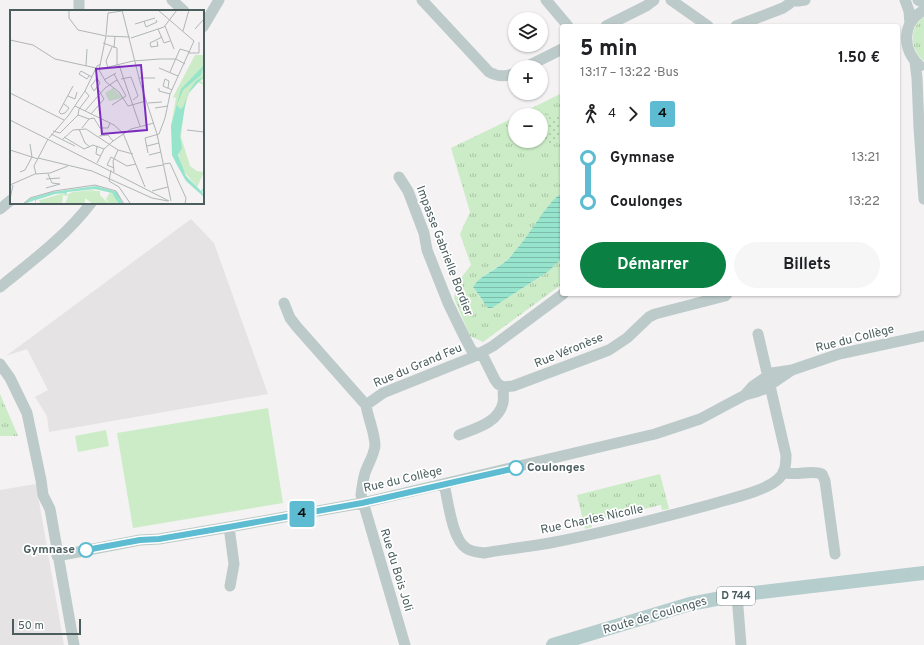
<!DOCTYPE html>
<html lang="fr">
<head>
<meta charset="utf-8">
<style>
  body { margin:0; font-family:Overpass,sans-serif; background:#f6f6f6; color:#202124; height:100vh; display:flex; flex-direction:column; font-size:15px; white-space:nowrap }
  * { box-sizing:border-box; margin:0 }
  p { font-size:13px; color:#757577 }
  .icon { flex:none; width:22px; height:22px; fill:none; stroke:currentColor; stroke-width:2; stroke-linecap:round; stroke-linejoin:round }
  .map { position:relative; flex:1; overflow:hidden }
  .details { position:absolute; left:560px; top:24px; width:340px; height:272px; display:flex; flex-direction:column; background:#fff; border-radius:4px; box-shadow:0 1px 3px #0004 }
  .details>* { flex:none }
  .badge { padding:0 8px; border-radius:3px; font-size:14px; line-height:26px }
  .controls { position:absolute; left:508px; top:12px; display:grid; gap:8px }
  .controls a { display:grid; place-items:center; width:40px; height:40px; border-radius:50%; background:#fff; box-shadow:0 1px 3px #0004; font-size:20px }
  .scale { position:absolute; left:12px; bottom:10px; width:69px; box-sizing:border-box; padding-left:4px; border:2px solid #4b5d5d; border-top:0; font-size:11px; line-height:14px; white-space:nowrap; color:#4b5d5d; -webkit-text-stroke:3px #fff; paint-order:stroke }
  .map>.badge { position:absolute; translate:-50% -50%; box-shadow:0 0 0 2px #fff }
  .legs { display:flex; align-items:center; gap:6px; height:44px; padding:0 20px; font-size:13px }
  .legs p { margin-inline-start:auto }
  .summary { display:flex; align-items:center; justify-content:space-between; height:68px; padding:0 20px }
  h1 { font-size:22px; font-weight:700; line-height:30px }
  .primary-button { display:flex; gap:8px; margin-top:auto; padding:8px 20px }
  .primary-button a { flex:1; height:46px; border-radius:24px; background:#0b8043; color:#fff; font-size:16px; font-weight:700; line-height:46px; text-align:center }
  .primary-button a+a { background:#f6f6f6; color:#202124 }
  ul { padding:0 20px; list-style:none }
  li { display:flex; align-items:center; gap:14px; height:44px; font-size:15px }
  li i { display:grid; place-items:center; width:6px; height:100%; margin:0 5px; background:currentColor }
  li i::after { content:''; width:10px; height:10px; margin:-5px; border:3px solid; border-radius:50%; background:#fff }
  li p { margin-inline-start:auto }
  li:first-child i { background:linear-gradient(#0000 50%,currentColor 0) }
  li:last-child i { background:linear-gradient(currentColor 50%,#0000 0) }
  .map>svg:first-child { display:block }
  .education { fill:#e5e3e4 }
  .grass { fill:url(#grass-tufts) }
  .park { fill:url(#park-dots) }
  .garden { fill:#cbecc6 }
  .water { fill:url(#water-rules) }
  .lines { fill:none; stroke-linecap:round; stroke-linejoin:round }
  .minor { stroke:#bccac9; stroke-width:11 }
  .major { stroke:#b5cdcd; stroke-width:14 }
  .line-1-casing { stroke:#fff; stroke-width:9 }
  .line-1 { stroke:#5dbcd2; stroke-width:6 }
  .stop-1-dot { fill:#fff; stroke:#5dbcd2; stroke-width:2 }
  .labels { text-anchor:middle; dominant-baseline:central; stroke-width:3.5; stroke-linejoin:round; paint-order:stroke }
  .shield { fill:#fff; stroke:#818e8e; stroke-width:1 }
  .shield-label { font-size:11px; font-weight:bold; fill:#4b5d5d }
  .street-label { font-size:12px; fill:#4b5d5d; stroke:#fff }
  .stop-label { font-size:12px; font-weight:bold; fill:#4b5d5d; stroke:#fff; text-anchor:start }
  .inset-road { fill:none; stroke:#b0b6b7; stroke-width:1 }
  .view { fill:#7b2cbf; fill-opacity:0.15; stroke:#7b2cbf; stroke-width:2 }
  .inset-edge { fill:none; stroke:#4b5d5d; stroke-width:2 }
</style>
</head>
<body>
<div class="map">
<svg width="924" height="645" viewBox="0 0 924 645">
  <defs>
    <pattern id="grass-tufts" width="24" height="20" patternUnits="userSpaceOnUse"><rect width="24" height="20" fill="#cbecc6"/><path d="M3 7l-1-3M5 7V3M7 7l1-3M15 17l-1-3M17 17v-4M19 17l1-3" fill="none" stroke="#a7c2a4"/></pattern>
    <pattern id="park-dots" width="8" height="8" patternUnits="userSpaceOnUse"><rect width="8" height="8" fill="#cbecc6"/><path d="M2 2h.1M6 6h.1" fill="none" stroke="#a7c2a4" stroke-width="1.8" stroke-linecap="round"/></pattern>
    <pattern id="water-rules" width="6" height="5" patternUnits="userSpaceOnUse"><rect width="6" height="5" fill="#97e4cd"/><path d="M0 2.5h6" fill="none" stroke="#7dbcaa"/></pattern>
  </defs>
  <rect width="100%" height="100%" fill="#f4f2f3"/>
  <path class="education" d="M191,219L214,243L268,394L49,432L47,416L35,397L48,390L27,349L6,356Z
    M36,484L64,645H0V490Z"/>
  <path class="grass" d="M924,17V61C910,50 908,28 924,17Z
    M562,93V193C549,200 531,233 519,247C514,253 508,259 502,264C491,272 480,275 473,287L481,299L491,309L492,308L549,271L562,258V284L483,342L470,336L454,298L458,282L471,265L460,234L470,212L451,148L515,117V141H541V115H518Z
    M0,394L18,436H0Z
    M660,474L669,509L662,510L661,505L591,521L592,527L585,529L577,495Z"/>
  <path class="park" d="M562,108V138L560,136L550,145L541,134V115L544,112L553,120Z"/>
  <path class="garden" d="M537,152L545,161L532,172L525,163Z
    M268,408L283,503L133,528L117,433Z
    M106,430L109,446L78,452L75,436Z"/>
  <path class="water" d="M562,193V258L549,271L492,308H488L473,287C479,276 492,272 502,264C507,261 511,256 515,251C528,238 548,200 562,193Z"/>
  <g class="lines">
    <path class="minor" d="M172,0L184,11
      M422,0L489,72C498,77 506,77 515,73
      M546,0L568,26
      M671,0L708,26
      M792,0L798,1L805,0
      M905,0L909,11L910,24
      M918,0L924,3
      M79,11V0
      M606,26L646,6L654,0
      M736,26L783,8L789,4L791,0
      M203,27L219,0
      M915,62L917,78L919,128L924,199
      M920,66C902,50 901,23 924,10
      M526,67L562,49
      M399,177L408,191L424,233L427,250L448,303L465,338L472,351L483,356L495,380L498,384L503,387L513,386L609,350L627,338L649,317L655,314L725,296L727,294
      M0,209L11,200
      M0,287C32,261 66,236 91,203
      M284,303L290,318L297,327L366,405
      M0,364L10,378L27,413L41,480L43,495L50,509L74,645
      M745,395L753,386L772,373L792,370L839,354L924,336
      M459,435C476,428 498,423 503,403C504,398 503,392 503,387
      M783,472C796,477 810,469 822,474L825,481L835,554
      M444,484C448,500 452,539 466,548C471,552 477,552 484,553C506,549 528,547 550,543C603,533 657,519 709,505C728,499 763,492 777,480C785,474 786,465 786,455L758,334
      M229,527L234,564L230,586
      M57,556L140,540L159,539L229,527L362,503L655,434L700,419L745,395L756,392L764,389L792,370
      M737,595L741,645
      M405,645L361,495C362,487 363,480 365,473C368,464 374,455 375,446C375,432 368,419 366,405L383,393L473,357L493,346L563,294"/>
    <path class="major" d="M553,645L690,604L737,595L924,573"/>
  </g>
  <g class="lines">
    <defs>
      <path id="line-1" d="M86,550L140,540L159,539L229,527L362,503L516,468"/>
    </defs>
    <use href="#line-1" class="line-1-casing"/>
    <use href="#line-1" class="line-1"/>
  </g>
  <g class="stop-1-dot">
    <circle cx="516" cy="468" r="7"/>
    <circle cx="86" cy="550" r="7"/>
  </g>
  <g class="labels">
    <rect class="shield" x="717" y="587" width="38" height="18" rx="3"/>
    <g class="shield-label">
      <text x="736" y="596">D 744</text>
    </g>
    <g class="street-label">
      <text transform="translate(444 251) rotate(69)">Impasse Gabrielle Bordier</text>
      <text transform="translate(855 339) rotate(-14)">Rue du Collège</text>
      <text transform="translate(569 351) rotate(-22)">Rue Véronèse</text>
      <text transform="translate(418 366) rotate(-23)">Rue du Grand Feu</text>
      <text transform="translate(403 480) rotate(-13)">Rue du Collège</text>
      <text transform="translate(592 520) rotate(-12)">Rue Charles Nicolle</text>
      <text transform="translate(396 570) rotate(73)">Rue du Bois Joli</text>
      <text transform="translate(655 616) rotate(-16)">Route de Coulonges</text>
    </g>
    <g class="stop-label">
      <text x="527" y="468">Coulonges</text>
      <text x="75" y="550" text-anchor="end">Gymnase</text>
    </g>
  </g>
  <g transform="translate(10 10)">
    <rect width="194" height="194" fill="#f4f2f3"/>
    <path d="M103,78L113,88L99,91L95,83ZM91,179L57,186L53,185L52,194H29L30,191H27L54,183L56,185L63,182ZM84,181H90V185L99,194H83L75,188V194H55L59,184Z" fill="#cbecc6"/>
    <path d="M185,45H194V68L191,71L194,75L187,72L179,83L174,99L171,127L180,156L187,161L194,162L187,177L172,159L168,141H163L161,116L166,88L163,87Z" fill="#cbecc6"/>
    <path d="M100,182L106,187L108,194H99L96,189Z" fill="#cbecc6"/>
    <path d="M194,55L191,65L173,80L167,95L170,99L173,97L177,86L180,80L186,71L194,66L177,85L170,126L172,138L168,145L176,166L191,181L194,177L192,182L194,187L176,171L167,155L162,145L161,116L171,79ZM86,176L107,182L113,194H109L102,183L85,179L57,182L56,185L54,183L45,184L26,190L25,194V190L14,194L19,189L42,182Z" fill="#97e4cd"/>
    <path class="inset-road" d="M59,0V8L68,20L96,26L120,27M112,0L130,72L147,124L161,191M148,0L184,31M134,11L136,17L147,12L146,10M125,14L145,8M155,16L164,39M148,19L154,33L160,31M185,19L193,10M173,21L179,0M96,25L98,3L112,1M121,28L154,17L167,0M0,30L23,35L45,49L86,58M147,31L148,36L141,37L140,33L152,27M93,33L107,38V56M104,38L105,26M179,43H189V32M109,55L130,116M76,56L77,39M98,58L96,51L102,37M149,58L168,66M90,59L123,51L150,49H166L175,54M89,60L96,72L109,82L118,96L136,91M89,60L96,26M160,62L170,39L180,42M79,66L77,69L69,64L71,61L82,67M87,68L90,73L84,81L81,76ZM129,68H145M111,69L121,67L128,86L123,90M94,70L106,63M149,78V81L160,84M158,78L159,71L155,69L153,76L157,78H158L162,80M0,83L54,110M58,86L65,89L67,82M138,93L152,92M54,94L59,98L55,103L51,104L49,102L63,76M102,95L116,86L104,64M65,96L104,115L113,123L135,177M145,98L158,96M75,101L95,78L107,70M81,104L94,89L87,77M68,105L69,99L79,86L75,81M84,108L90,118H98L100,113M0,110L159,191M72,118L79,109L84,108M69,119L75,133L80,137M177,120L194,122M43,121L50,123L68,105L79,109M41,124L65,136M89,126L98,125L103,131M54,127L74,139L83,135L94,139M39,128L58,106L75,81L87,56L91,54M53,129L63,120L76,119L108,140L123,144M87,136L86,144L91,146M137,136L149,133M0,140L28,149M138,143L135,128L149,124L155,108L160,84L184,31M139,145L151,142M28,148L82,161L142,188L158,191M87,153L94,139L103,131L121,119L144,113M154,154L160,153L176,188L175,194M104,158L97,155L101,147L117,156L126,154M136,158L153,155M101,160L99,171L109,177L120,193M10,162L15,160L22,147L20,134M104,162L103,151L108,140M26,164L24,156L38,129M36,169L50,168M0,175L25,164L40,163L58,156M36,178L50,174L42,173L38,164M142,181L158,177M0,189L3,175M13,194L20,188L44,181L85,175L106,181L114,194"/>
    <path class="view" d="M131,55L137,120L92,124L86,59Z"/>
    <rect width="194" height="194" class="inset-edge"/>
  </g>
</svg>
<div class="controls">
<a><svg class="icon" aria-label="layers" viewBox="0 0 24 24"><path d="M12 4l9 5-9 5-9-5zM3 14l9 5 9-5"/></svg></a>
<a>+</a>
<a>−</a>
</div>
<div class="scale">50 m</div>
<b class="badge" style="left:302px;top:514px;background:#5dbcd2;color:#111">4</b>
<section class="details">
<div class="summary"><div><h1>5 min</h1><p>13:17 – 13:22 · Bus</p></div><b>1.50 €</b></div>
<div class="legs"><svg class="icon" aria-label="walk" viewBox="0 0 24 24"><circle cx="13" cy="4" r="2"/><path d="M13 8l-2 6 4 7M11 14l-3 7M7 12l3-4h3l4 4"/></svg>4<svg class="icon" aria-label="forward" viewBox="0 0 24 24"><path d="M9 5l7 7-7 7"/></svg><b class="badge" style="background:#5dbcd2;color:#111">4</b></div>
<ul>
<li><i style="color:#5dbcd2"></i><b>Gymnase</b><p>13:21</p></li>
<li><i style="color:#5dbcd2"></i><b>Coulonges</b><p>13:22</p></li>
</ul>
<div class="primary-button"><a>Démarrer</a><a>Billets</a></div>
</section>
</div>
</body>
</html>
